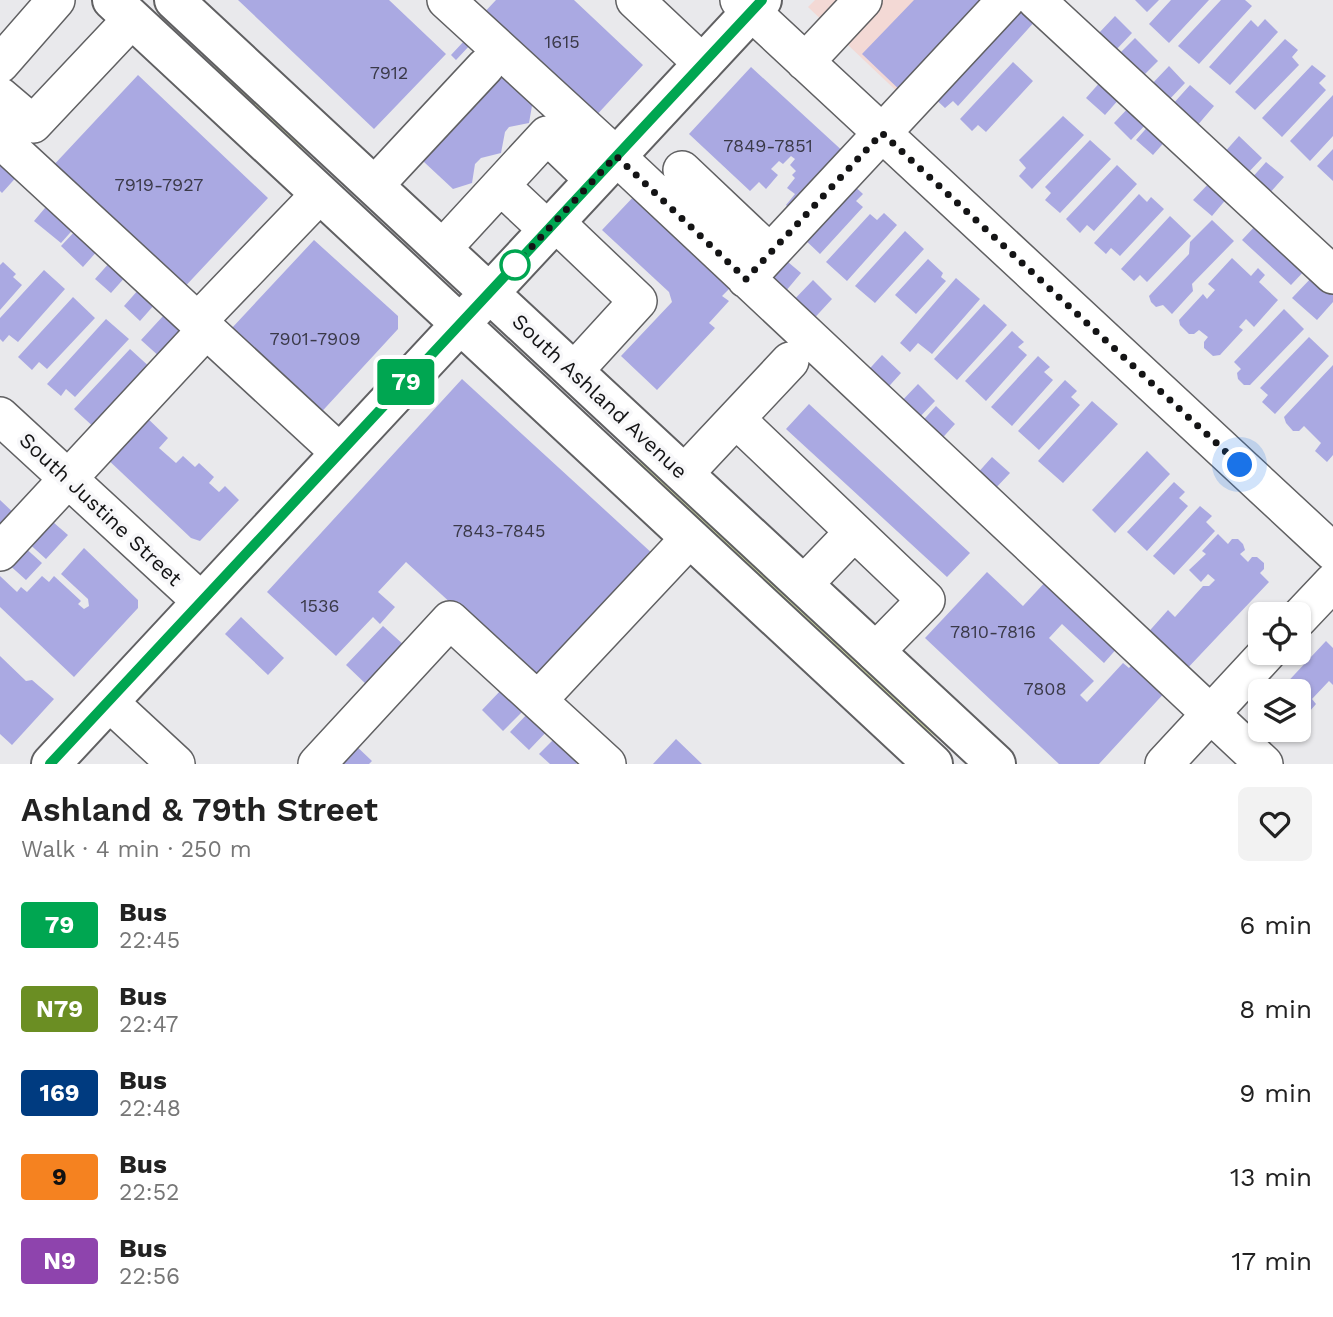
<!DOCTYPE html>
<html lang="en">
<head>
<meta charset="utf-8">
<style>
  body { margin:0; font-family:"Work Sans",sans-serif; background:#f2f2f2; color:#222; height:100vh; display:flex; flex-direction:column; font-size:26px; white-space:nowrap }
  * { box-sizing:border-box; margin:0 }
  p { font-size:23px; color:#767676 }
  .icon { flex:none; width:38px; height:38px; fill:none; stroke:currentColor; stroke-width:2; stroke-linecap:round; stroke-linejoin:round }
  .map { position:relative; height:764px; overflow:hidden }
  .sheet { display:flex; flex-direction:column; background:#fff; flex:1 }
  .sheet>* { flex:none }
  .badge { padding:0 14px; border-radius:5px; font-size:24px; line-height:46px }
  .buttons { position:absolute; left:1248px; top:602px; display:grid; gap:14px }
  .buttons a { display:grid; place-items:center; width:63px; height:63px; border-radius:10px; background:#fff; box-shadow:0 2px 5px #0004; font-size:35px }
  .you { position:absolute; width:35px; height:35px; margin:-18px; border:5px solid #fff; border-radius:50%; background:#1a73e8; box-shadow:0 0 0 10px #1a73e833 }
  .map>.badge { position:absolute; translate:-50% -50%; box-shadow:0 0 0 4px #fff }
  .round { display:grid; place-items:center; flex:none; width:74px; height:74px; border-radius:10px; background:#f2f2f2 }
  .head { display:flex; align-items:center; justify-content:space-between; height:119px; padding:0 21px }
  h1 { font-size:33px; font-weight:600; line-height:52px }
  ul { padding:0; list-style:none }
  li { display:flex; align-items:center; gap:21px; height:84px; padding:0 21px }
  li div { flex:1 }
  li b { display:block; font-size:26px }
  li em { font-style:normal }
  li .badge { min-width:77px; font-weight:700; text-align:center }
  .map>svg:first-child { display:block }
  .commercial { fill:#f3d9d5 }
  .green { fill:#d2dda7 }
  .building { fill:#aaa9e2 }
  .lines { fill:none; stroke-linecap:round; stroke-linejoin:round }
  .minor-casing { stroke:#606062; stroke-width:40 }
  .major-casing { stroke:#606062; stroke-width:42 }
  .minor { stroke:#fff; stroke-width:37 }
  .major { stroke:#fff; stroke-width:38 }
  .line-casing { stroke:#fff; stroke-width:16 }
  .line { stroke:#00a651; stroke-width:10 }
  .walk { stroke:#141415; stroke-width:7; stroke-dasharray:0 12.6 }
  .stop-dot { fill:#fff; stroke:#00a651; stroke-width:3.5 }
  .labels { text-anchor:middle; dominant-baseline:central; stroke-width:7; stroke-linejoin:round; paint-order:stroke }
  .number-label { font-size:18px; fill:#3a3948 }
  .street-label { font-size:21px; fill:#141415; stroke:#f7f7f9 }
</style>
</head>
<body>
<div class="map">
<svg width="1333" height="764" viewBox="0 0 1333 764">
  <rect width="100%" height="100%" fill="#e9e9ec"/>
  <path class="commercial" d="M815,0H997L905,99L808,7Z"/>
  <path class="green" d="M219,62L317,154L314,157L264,120L211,70Z
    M632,456L680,491L950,741L947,745L902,712L630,459Z"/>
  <path class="building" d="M238,0H389L446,54L374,129Z
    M496,0H574L643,65L592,120L481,16Z
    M914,0H996L905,95L862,54Z
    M1135,0H1159L1147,12Z
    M1171,0H1209L1169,43L1149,24Z
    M1221,0H1245L1252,6L1199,64L1178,46Z
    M1016,1L1037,19L958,106L953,101L945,108L931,95Z
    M1115,16L1132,33L1115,51L1098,34Z
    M1265,19L1278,32L1230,85L1209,67L1251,20L1258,27Z
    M1135,38L1158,61L1140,79L1117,56Z
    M1285,39L1298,50L1292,57L1299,65L1255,110L1235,92Z
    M465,40L471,44L456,60L451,55Z
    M1013,62L1033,81L986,132L978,125L972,131L960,119Z
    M1312,65L1326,76L1319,83L1326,90L1282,137L1262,118Z
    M1169,66L1185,83L1167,102L1150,86Z
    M751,67L847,155L794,212L786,205L795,194L787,188L795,178L792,175L796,171L790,165L795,159L791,156L783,164L779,161L771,169L778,175L766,189L759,182L750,191L689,134Z
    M505,74L533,100L529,123L509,127L505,132L501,153L481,158L475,164L472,183L453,189L424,162L427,141L447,134L467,107L476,106L481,100L484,80Z
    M138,75L268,198L179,293L50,169Z
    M1102,80L1120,98L1105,115L1086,98Z
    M1190,85L1214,106L1196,127L1172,105Z
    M1333,95V136L1310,161L1290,141Z
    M1131,105L1149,121L1131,140L1114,123Z
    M1063,116L1084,135L1032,189L1019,176L1026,168L1019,160Z
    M1151,123L1168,138L1153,155L1136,140Z
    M1239,136L1262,158L1246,175L1223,154Z
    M1090,140L1111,159L1060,213L1045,200L1051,193L1045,187Z
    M1333,149V181L1317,166Z
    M0,155L20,173L2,193L0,191Z
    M1266,162L1284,177L1268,195L1251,179Z
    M1117,165L1137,184L1094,231L1087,225L1080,233L1066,219Z
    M1211,181L1228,197L1212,216L1193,200Z
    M851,183L863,194L856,201L863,207L820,254L801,236Z
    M637,193L734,284L722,296L729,301L709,323L715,328L657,390L621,356L672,302L669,292L602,230Z
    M1139,194L1147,202L1151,197L1164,209L1120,256L1111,248L1106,254L1094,243Z
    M50,202L77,225L61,243L34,221Z
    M884,213L897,225L847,281L826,262L870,214L877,220Z
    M1170,216L1191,236L1147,282L1140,275L1134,281L1121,269Z
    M1212,220L1234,241L1192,284L1193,291L1172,314L1163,305L1156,307L1151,302L1149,296L1189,254L1190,242Z
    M1258,223L1307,268L1291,285L1242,240Z
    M77,229L99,249L83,267L61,246Z
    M905,231L924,249L875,303L855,286Z
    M314,240L398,316V329L315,419L231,329Z
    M782,257L801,273L780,298L760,282Z
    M1232,258L1251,276L1258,268L1265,275L1259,282L1278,300L1254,327L1246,319L1239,327L1243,330L1220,355L1213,356L1204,348V342L1208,337L1199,330L1194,334H1189L1180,325L1179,320L1203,294L1207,299L1215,290L1208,284Z
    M928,259L943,273L941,277L946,281L916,314L895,295Z
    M3,262L16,274L13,277L22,285L0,310V265Z
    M110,262L127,275L111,293L95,279Z
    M44,270L65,289L18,342L9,335L3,342L0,339V318Z
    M1314,275L1333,293V302L1317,320L1292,298Z
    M956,278L980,299L932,354L918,343L910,352L900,343Z
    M813,280L832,299L808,325L788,306Z
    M139,289L155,304L140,321L124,306Z
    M73,297L95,318L47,369L39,362L32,370L18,357Z
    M984,304L1007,325L957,380L934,359Z
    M1284,309L1304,329L1250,385H1244L1238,379L1237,373L1241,369L1234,362Z
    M164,315L185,333L161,358L141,340Z
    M106,319L129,339L75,397L66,389L61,396L47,384Z
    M1012,331L1024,342L1018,347L1027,355L986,401L965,381Z
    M1309,337L1329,356L1275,414L1262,402L1268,395L1260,388Z
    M130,349L153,370L97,430L74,409Z
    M882,355L901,373L882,394L863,376Z
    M1038,356L1050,367L1044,372L1053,380L1012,426L991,407Z
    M1333,365V455L1327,462L1315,451L1321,443L1304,426L1299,431H1293L1286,423L1284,417Z
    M462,379L654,555L537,682L406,562L378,592L395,607L380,624L373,617L336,656L267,592Z
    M1065,380L1077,391L1071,397L1080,405L1039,450L1018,431Z
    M918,384L935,401L915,422L898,405Z
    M1092,401L1118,424L1063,483L1038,461Z
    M809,404L970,553L947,577L786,429Z
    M936,406L955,424L937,444L918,426Z
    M143,414L168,438L159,448L176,463L183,456L195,467L199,463L214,477L209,483L219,492L225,486L239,500L200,541L191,538L104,456Z
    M1147,451L1170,474L1115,533L1092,510Z
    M992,457L1010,473L992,492L975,476Z
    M1174,482L1185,492L1179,498L1188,506L1147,551L1127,532Z
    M0,500L17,516L0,534Z
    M1200,506L1212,516L1206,522L1215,531L1174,575L1153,556Z
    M46,516L68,535L46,559L25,540Z
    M1218,534L1228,544L1232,539H1238L1243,544L1245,550L1240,554L1248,562L1252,557H1257L1264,563V569L1260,573L1269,582L1183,673L1144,637L1168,610L1175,617L1203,586H1209L1215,580L1208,574L1201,582L1189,570L1206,554L1202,551Z
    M22,545L42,563L26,580L6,562Z
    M84,548L138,600V608L74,677L0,607V576L17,592L21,587L27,592L42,576L49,582L54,576L81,601L78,604L84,609L89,606L88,599L61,574Z
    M987,572L1023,606L1048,579L1119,646L1104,663L1062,624L1049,638L1094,681L1080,695L1087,702L1123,663L1129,668L1137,659L1168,689L1099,764H1059L925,638Z
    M241,617L284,658L268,675L225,634Z
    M383,626L405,646L368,686L346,665Z
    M1326,641L1333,648V685L1329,681L1312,699L1316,704L1310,711L1305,707L1298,714V691H1279Z
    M0,656L26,681L32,680L54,699L12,745L0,734Z
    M502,689L524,710L503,731L482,710Z
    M530,711L549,729L529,750L510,732Z
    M557,736L581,759L576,764H550L539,754Z
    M676,739L702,764H653Z
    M352,742L372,761L369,764H332Z"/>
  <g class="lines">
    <defs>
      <path id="minor" d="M446,0L616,156L1264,764
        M635,0L703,64
        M739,0L1333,552
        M1036,0L1333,275
        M805,62L863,0
        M0,64L56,0
        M0,96L33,124L132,19
        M0,139L340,453
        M682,170L757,241
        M374,186L485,67
        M501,186L548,230
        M555,222L638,301L574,371
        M442,249L547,135L594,180
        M746,279L1006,0
        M197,322L320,194
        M0,416L202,602
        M736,419L926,600L875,652
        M684,474L790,361
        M0,552L206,330
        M803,585L854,532
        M1298,619L1333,582
        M538,700L690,538
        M109,702L176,764
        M317,764L450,620L607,764
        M1164,764L1267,653"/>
      <path id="major" d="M112,0L933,764
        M174,0L996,764
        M51,764L762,0"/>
    </defs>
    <use href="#minor" class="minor-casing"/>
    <use href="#major" class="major-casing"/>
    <use href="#minor" class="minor"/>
    <use href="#major" class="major"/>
  </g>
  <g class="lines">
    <defs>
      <path id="line" d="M50,764L762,0"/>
    </defs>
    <use href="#line" class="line-casing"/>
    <use href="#line" class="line"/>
    <path class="walk" d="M515,265L616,156L746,279L882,133L1240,465"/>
  </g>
  <circle class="stop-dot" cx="515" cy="265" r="14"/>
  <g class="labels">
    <g class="number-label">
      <text x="562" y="41">1615</text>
      <text x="389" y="72">7912</text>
      <text x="768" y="145">7849-7851</text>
      <text x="159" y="184">7919-7927</text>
      <text x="315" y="338">7901-7909</text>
      <text x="499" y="530">7843-7845</text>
      <text x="320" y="605">1536</text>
      <text x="993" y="631">7810-7816</text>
      <text x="1045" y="688">7808</text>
    </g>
    <g class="street-label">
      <text transform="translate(600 396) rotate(43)">South Ashland Avenue</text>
      <text transform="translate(101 509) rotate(43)">South Justine Street</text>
    </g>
  </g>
</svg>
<div class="buttons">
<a><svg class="icon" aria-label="locate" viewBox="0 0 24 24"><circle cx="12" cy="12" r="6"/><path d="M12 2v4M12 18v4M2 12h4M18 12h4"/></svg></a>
<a><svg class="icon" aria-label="layers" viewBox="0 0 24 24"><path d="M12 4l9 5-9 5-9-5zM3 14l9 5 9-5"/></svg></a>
</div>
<div class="you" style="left:1240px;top:465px"></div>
<b class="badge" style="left:406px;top:382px;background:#00a651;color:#fff">79</b>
</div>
<section class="sheet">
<div class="head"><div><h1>Ashland &amp; 79th Street</h1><p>Walk · 4 min · 250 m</p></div><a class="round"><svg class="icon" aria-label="heart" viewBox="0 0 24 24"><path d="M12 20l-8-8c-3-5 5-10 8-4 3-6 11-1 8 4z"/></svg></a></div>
<ul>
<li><span class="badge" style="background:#00a651;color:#fff">79</span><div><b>Bus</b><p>22:45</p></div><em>6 min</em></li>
<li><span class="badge" style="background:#6b8e23;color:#fff">N79</span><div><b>Bus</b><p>22:47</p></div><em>8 min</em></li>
<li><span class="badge" style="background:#003b80;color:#fff">169</span><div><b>Bus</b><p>22:48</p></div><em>9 min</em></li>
<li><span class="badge" style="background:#f58220;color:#111">9</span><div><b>Bus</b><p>22:52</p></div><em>13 min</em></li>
<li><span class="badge" style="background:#8e44ad;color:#fff">N9</span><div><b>Bus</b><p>22:56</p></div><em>17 min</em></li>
</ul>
</section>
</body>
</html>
